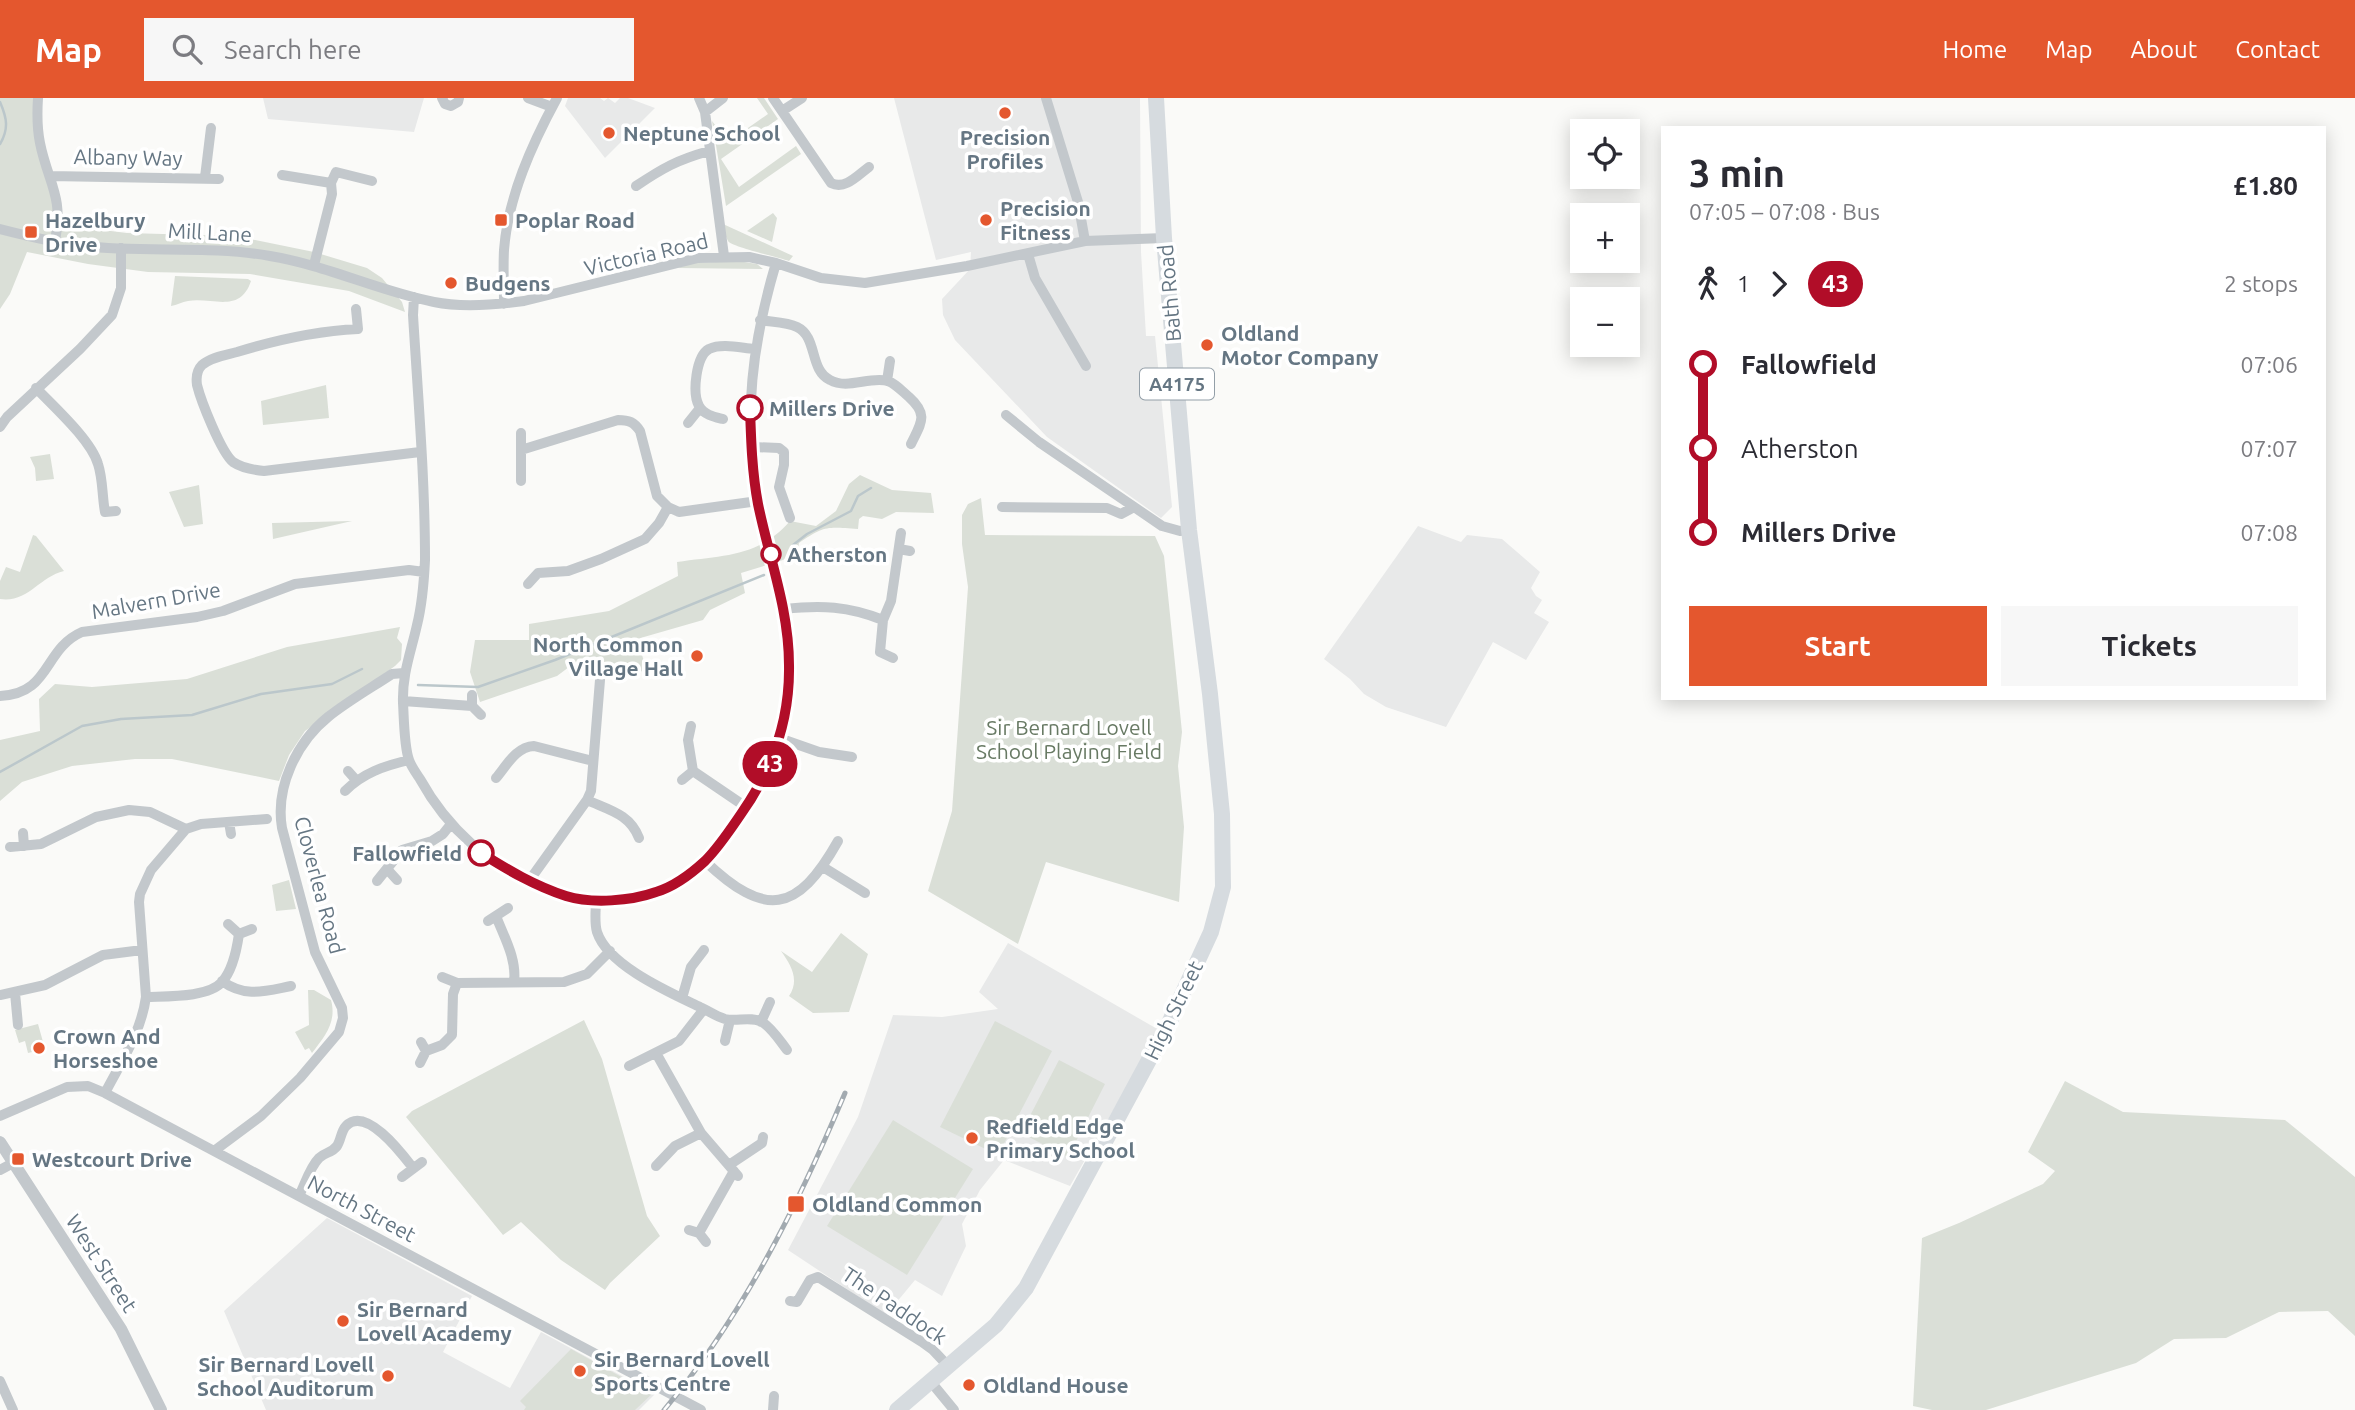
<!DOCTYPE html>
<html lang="en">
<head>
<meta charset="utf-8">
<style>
  body { margin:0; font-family:Ubuntu,sans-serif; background:#f7f7f7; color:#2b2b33; height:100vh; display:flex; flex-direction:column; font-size:26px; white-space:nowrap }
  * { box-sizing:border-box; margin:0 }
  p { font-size:23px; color:#7c7c81 }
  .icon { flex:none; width:38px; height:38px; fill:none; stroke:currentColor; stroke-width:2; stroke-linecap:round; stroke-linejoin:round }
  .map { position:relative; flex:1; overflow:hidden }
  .sheet { position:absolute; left:1661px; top:28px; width:665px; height:574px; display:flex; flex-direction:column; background:#fff; border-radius:0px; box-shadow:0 4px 18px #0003 }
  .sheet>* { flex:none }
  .badge { padding:0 14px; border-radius:23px; font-size:24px; line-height:46px }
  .tools { position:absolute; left:1570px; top:21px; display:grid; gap:14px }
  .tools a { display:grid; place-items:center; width:70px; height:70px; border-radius:0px; background:#fff; box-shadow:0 4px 18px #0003; font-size:35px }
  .map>.badge { position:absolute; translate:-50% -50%; box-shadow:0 0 0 4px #fff }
  .legs { display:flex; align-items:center; gap:10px; height:77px; padding:0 28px; font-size:23px }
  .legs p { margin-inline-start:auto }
  .head { display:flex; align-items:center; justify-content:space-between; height:119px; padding:0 28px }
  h1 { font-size:38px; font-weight:600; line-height:52px }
  .cta { display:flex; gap:14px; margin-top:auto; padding:14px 28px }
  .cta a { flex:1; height:80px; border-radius:0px; background:#e4572e; color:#fff; font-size:28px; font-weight:600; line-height:80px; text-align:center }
  .cta a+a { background:#f7f7f7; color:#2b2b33 }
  ul { padding:0 28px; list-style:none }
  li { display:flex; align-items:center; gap:24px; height:84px; font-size:26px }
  li i { display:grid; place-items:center; width:10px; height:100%; margin:0 9px; background:currentColor }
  li i::after { content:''; width:18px; height:18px; margin:-9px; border:5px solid; border-radius:50%; background:#fff }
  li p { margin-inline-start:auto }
  li:first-child i { background:linear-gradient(#0000 50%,currentColor 0) }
  li:last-child i { background:linear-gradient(currentColor 50%,#0000 0) }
  header { display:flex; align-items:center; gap:42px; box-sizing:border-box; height:98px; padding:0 35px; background:#e4572e; color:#fff }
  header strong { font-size:33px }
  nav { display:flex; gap:38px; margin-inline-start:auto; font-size:24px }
  .search { width:490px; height:63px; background:#f7f7f7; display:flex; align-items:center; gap:18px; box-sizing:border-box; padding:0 24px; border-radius:0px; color:#7c7c81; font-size:26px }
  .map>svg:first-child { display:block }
  .built { fill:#e8e9e9 }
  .green { fill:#dadfd7 }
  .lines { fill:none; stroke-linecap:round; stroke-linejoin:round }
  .stream { stroke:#bbc7cb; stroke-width:2.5 }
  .minor { stroke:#c3c8cc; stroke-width:10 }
  .tertiary { stroke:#c3c8cc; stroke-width:12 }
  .primary { stroke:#d6dbdf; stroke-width:16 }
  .rail-casing { stroke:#a2aab0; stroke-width:5 }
  .rail { stroke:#fff; stroke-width:2.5; stroke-dasharray:8; stroke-linecap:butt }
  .line-1-casing { stroke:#fff; stroke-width:16 }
  .line-1 { stroke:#b10d28; stroke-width:10 }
  .poi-dot { fill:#e4572e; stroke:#fff; stroke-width:2.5 }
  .stop-1-dot { fill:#fff; stroke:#b10d28; stroke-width:3.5 }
  .labels { text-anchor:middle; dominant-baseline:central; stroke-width:7; stroke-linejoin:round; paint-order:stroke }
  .shield { fill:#fff; stroke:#939fa8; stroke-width:2 }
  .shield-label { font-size:19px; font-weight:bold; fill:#657683 }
  .poi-label { font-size:21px; font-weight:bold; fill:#657683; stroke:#fff; text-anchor:start }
  .street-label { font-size:21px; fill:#657683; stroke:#fff }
  .stop-label { font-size:21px; font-weight:bold; fill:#657683; stroke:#fff; text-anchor:start }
  .park-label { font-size:21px; fill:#687a64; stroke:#fff }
</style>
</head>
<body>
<header>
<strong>Map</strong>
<div class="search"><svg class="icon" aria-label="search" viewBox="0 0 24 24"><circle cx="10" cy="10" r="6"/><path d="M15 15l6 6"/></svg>Search here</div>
<nav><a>Home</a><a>Map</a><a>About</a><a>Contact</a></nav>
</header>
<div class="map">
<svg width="2355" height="1312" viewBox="0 0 2355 1312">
  <rect width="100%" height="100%" fill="#fafaf8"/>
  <path class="built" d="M263,0H424L414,34L268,21Z
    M568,0H600L604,3L608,0L615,5L620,0H628L655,10L605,60L565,8Z
    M894,0H1140L1141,154L1146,238H1155L1172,409L1161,420L1047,339L955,242L943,217L942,201L970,171L971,154L936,162Z
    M1418,428L1461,444L1467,437L1502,441L1540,474L1531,490L1536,498L1542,502L1534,515L1549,524L1526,562L1493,544L1446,629L1386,609L1364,596L1350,581L1324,561Z
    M1008,845L1159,932L1070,1088L1004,1062L980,1092L962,1126L966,1148L942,1198L915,1182L886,1217L788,1152L858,1019L893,917L942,919L998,911L979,894Z
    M327,1120L472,1198L443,1254L510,1290L541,1234L655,1296L639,1312H266L224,1213Z"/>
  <path class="green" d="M0,0H34L52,96L54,126L127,135L235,138L314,154L367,170L382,180L402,204L405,214L349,193L250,176L148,174L88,166L27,154L10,196L0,211Z
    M757,0H764L778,21L721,61L739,89L796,48L801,56L726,108L712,23L728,44L768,16Z
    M773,115L777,120L772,144L747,133Z
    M723,126L793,158L789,163C778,159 732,149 728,143C725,138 724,131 723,126Z
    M738,163L757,166L763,171L677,170L694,165Z
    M175,178L248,181L251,183C240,216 213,199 188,203C182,204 177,207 171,208Z
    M326,287L329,320L263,327L261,303Z
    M50,356L54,381L36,383L35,370L30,359Z
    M860,377L892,392L931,395L934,415L896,414L882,421L863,418L859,421L858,431C827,429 825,427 799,445L798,451L783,462L741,475L745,495L710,512L703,522L637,541L647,573L605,575L585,565L569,569L557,578L480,604L470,574L475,542H529V526L609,513L678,478L677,464C722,457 758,460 790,423L816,428L836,413L849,386Z
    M199,387L203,426L184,429L169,394Z
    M981,400L985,437L1155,438L1164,458L1182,634L1178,668L1184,729L1179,804L1046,764L1018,846L928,793L952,713L968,489L962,446V417L968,406Z
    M351,423H352L273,441L272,425Z
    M33,437L36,438L64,473C39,479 28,505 0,501V483L6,469L20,474Z
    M400,529L397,540L402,546L401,562L395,568L305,633L289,657L279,683L172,661H135L72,668L22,684L0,703V642L40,633L39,601L55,586L92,589L187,581L287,549Z
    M289,782L296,811L276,813L272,787Z
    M841,835L868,856L849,914L813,915L789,898C800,882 791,867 781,853L812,874Z
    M308,892H314L331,902C337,924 325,938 312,955L309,950L305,952L295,934L309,927Z
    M584,922L602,961L647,1118L660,1138L610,1185L605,1192L561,1162L521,1124L503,1137L406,1019L412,1013Z
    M995,923L1052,953L998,1057L940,1029Z
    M38,926L45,951L28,955L25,943L19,945L15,932Z
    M1059,962L1105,986L1068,1059L1021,1035Z
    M2065,983L2123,1014L2285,1022L2355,1079V1238L2328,1213L2279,1214L2226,1240L2174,1241L2136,1265L1986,1312H1932L1913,1308L1922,1140L1959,1125L2043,1086L2055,1073L2028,1054Z
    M893,1022L973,1071L907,1177L827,1128Z
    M571,1251L652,1296L635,1312H524L526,1309L520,1303Z"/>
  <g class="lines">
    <path class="stream" d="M0,4C7,20 9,31 0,46
      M790,453L793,447L807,436L851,413L858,398L871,390
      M418,587L478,589L555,562L764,477
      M0,674L82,628L121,621L192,617L261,596L332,586L362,571"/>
    <path class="minor" d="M38,0C37,15 37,30 40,45C48,85 64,98 55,143
      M442,0L445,6L451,8L458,4L459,0
      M528,0L552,9
      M699,0L705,14L724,158
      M773,0L831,85C845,92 857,78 869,69
      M1046,0L1078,104L1085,143
      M782,13L802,0
      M705,14L723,0
      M282,77L331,85L332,96L314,167
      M50,78L219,81
      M205,79L211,30
      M331,85L336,74L372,83
      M636,88C663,70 677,62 709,53
      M0,131C27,138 56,145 84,148C145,155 208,147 270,158C326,167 378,193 434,204C463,210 495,207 524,203L698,160L749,159L776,165L821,180L865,185L967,168L1085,143L1164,140
      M1028,156L1035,180L1086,268
      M414,199L413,217C418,299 425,381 425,462C424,483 422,507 417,527C411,554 402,576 403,605C404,621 404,648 409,662C411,668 416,675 420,681C447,730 489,768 542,788C551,791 560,796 569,799C592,804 618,801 641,797C703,786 762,700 779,642C791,600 792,555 784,513C778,475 764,438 758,400C743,317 752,246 776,165
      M504,206C504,188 503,170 504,152C508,99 532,46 557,0
      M356,211L358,231C317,233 276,242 237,254C226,257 211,259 202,267C197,272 196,280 197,287C201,303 221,354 233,364C242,370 254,372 264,373L420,354
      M760,222C771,224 787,224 797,229C818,239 809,272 830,282C848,292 869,278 888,283C896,286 903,294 909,299C929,317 921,325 911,346
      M887,283L890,263
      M36,290C54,309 91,342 98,366C103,381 102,398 105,414L116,413
      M1006,317L1039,344L1162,428L1180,433L1189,432
      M723,321C715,319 704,317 699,308C692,295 696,258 709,251C722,245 741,250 754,251
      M688,325L700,310
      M0,329L7,319L80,251L112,217L121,190V150
      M521,335V383
      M752,349L779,350L784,354V367L779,389L790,420
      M521,352L618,322C629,322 634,324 640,333L657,398L668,409L679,414L758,403
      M1002,409L1107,410L1121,416L1134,409
      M899,451L910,453
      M528,486L538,475L568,473L601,461L645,441L659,425L668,409
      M784,511C821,507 848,508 883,522L880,554L893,560
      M883,522L891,503L901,435
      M472,597V608L481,617
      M0,598C51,596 43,551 82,534L197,519L223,513L295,486L409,472L424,474
      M403,603L472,608
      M691,628L688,642L693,673L746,709
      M779,640L819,654L852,659
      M348,673L356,682
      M496,680C507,667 516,649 534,648L593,663
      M682,682L693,673
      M345,693C363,675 384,668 409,662
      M587,702C609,712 630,716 639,740
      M229,724L231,736
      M23,735L24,748
      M10,749L41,746L96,719L129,712L150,714L186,731
      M705,763C765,820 797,816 838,743
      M823,769L865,795
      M387,771L397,782
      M377,783L402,752L432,743L443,736L451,726
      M529,783L587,702L591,693L600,582
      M596,801C596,812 594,824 597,834C608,868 671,895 700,909C709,913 715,918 725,921C736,924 751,918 762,924C772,930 780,943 787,952
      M496,818C504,839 517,861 514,884
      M488,823L508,810
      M228,826L239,836
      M442,879L457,885
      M222,883C245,900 265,893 291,888
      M15,895L18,927
      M0,897L45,887L103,857L142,852
      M146,899C166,898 208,900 222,884C232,873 237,850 239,836L252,831
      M682,900L691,869L704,852
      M761,924L770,904
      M725,943L730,922
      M426,953L442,947L452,937L453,896L457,885L564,884L587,876L610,853
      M656,955L701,1035L738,1078
      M420,965L426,953L421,944
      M629,968L679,943L704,911
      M105,995C121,964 141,935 146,899L139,804L140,796L151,772L186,731L201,726L267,721
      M0,1018L67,989L88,988L105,995L701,1312
      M214,1053L261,1018L300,980L339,934L343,920L342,910L315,854L282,730C275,689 297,644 328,619C348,603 371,590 392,576L404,575
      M729,1067L762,1045L763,1039
      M656,1068L675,1048L701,1035
      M0,1072L13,1065
      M402,1079L422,1064
      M299,1098C305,1086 310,1069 319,1060C325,1054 332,1055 337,1048C341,1042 341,1033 346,1028C366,1007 403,1057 413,1070
      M689,1132L699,1135L706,1144
      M699,1135L734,1073
      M790,1203L797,1204L810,1182L818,1179L922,1244L933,1252L949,1269
      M0,1283L13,1312
      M931,1284L954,1312
      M773,1312L774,1298"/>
    <path class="tertiary" d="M0,1044L121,1231L161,1312"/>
    <path class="primary" d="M897,1312L996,1227L1026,1190L1170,923L1211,834L1223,789L1222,716L1210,596L1189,432L1164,140L1156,0"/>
    <defs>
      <path id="rail" d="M664,1312C743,1218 798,1107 845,995"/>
    </defs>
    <use href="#rail" class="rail-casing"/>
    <use href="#rail" class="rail"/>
  </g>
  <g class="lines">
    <defs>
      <path id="line-1" d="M481,755C508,772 535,788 566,798C592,806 631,803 656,794C673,789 692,775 705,763C719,749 730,732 741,716C772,672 790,622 789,567C789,511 769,460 758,406C752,374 751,342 750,310"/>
    </defs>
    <use href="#line-1" class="line-1-casing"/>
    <use href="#line-1" class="line-1"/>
  </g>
  <g class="poi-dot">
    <circle cx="1005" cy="15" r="7"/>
    <circle cx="609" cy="35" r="7"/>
    <rect x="494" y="115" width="14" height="14" rx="3.5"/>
    <circle cx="986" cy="122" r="7"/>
    <rect x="24" y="127" width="14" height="14" rx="3.5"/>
    <circle cx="451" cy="185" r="7"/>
    <circle cx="1207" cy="247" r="7"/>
    <circle cx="697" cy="558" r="7"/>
    <circle cx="39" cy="950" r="7"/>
    <circle cx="972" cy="1040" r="7"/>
    <rect x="11" y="1054" width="14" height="14" rx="3.5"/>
    <rect x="787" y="1097" width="18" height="18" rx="3.5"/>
    <circle cx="343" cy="1223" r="7"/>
    <circle cx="580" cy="1273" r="7"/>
    <circle cx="388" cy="1278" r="7"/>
    <circle cx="969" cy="1287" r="7"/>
  </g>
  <g class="stop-1-dot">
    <circle cx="750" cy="310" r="12"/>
    <circle cx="771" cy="456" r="9"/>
    <circle cx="481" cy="755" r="12"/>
  </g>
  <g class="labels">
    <rect class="shield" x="1140" y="270.5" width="74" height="31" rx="5"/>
    <g class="shield-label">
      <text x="1177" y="286">A4175</text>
    </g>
    <g class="poi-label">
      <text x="623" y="35">Neptune School</text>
      <text x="1005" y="39" text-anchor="middle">Precision<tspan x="1005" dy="24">Profiles</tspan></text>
      <text x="1000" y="110">Precision<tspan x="1000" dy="24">Fitness</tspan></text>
      <text x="45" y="122">Hazelbury<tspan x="45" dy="24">Drive</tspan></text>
      <text x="515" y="122">Poplar Road</text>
      <text x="465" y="185">Budgens</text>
      <text x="1221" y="235">Oldland<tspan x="1221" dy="24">Motor Company</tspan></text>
      <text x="683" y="546" text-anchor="end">North Common<tspan x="683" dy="24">Village Hall</tspan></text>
      <text x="53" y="938">Crown And<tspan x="53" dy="24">Horseshoe</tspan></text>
      <text x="986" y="1028">Redfield Edge<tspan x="986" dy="24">Primary School</tspan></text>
      <text x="32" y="1061">Westcourt Drive</text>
      <text x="812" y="1106">Oldland Common</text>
      <text x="357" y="1211">Sir Bernard<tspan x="357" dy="24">Lovell Academy</tspan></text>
      <text x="594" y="1261">Sir Bernard Lovell<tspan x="594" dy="24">Sports Centre</tspan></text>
      <text x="374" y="1266" text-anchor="end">Sir Bernard Lovell<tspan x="374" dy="24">School Auditorum</tspan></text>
      <text x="983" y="1287">Oldland House</text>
    </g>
    <g class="street-label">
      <text transform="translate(128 59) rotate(1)">Albany Way</text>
      <text transform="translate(210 134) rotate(3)">Mill Lane</text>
      <text transform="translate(646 156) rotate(-13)">Victoria Road</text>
      <text transform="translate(1169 195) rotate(-95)">Bath Road</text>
      <text transform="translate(156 502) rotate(-10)">Malvern Drive</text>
      <text transform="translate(320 787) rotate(75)">Cloverlea Road</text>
      <text transform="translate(1173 912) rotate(-64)">High Street</text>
      <text transform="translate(362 1110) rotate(28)">North Street</text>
      <text transform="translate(102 1165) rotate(57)">West Street</text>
      <text transform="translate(895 1207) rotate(34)">The Paddock</text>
    </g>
    <g class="stop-label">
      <text x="769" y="310">Millers Drive</text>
      <text x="787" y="456">Atherston</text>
      <text x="462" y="755" text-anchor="end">Fallowfield</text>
    </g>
    <g class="park-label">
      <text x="1069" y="629">Sir Bernard Lovell<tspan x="1069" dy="24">School Playing Field</tspan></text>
    </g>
  </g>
</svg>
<div class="tools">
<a><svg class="icon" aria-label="locate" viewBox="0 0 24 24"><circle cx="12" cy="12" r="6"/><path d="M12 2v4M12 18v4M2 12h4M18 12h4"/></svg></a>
<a>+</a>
<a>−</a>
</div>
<b class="badge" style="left:770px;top:666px;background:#b10d28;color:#fff">43</b>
<section class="sheet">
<div class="head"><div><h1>3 min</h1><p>07:05 – 07:08 · Bus</p></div><b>£1.80</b></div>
<div class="legs"><svg class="icon" aria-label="walk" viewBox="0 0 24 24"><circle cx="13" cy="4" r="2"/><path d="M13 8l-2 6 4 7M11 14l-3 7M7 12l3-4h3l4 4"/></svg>1<svg class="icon" aria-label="forward" viewBox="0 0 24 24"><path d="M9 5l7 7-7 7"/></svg><b class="badge" style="background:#b10d28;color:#fff">43</b><p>2 stops</p></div>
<ul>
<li><i style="color:#b10d28"></i><b>Fallowfield</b><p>07:06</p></li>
<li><i style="color:#b10d28"></i><span>Atherston</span><p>07:07</p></li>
<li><i style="color:#b10d28"></i><b>Millers Drive</b><p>07:08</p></li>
</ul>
<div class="cta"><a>Start</a><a>Tickets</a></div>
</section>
</div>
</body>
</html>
